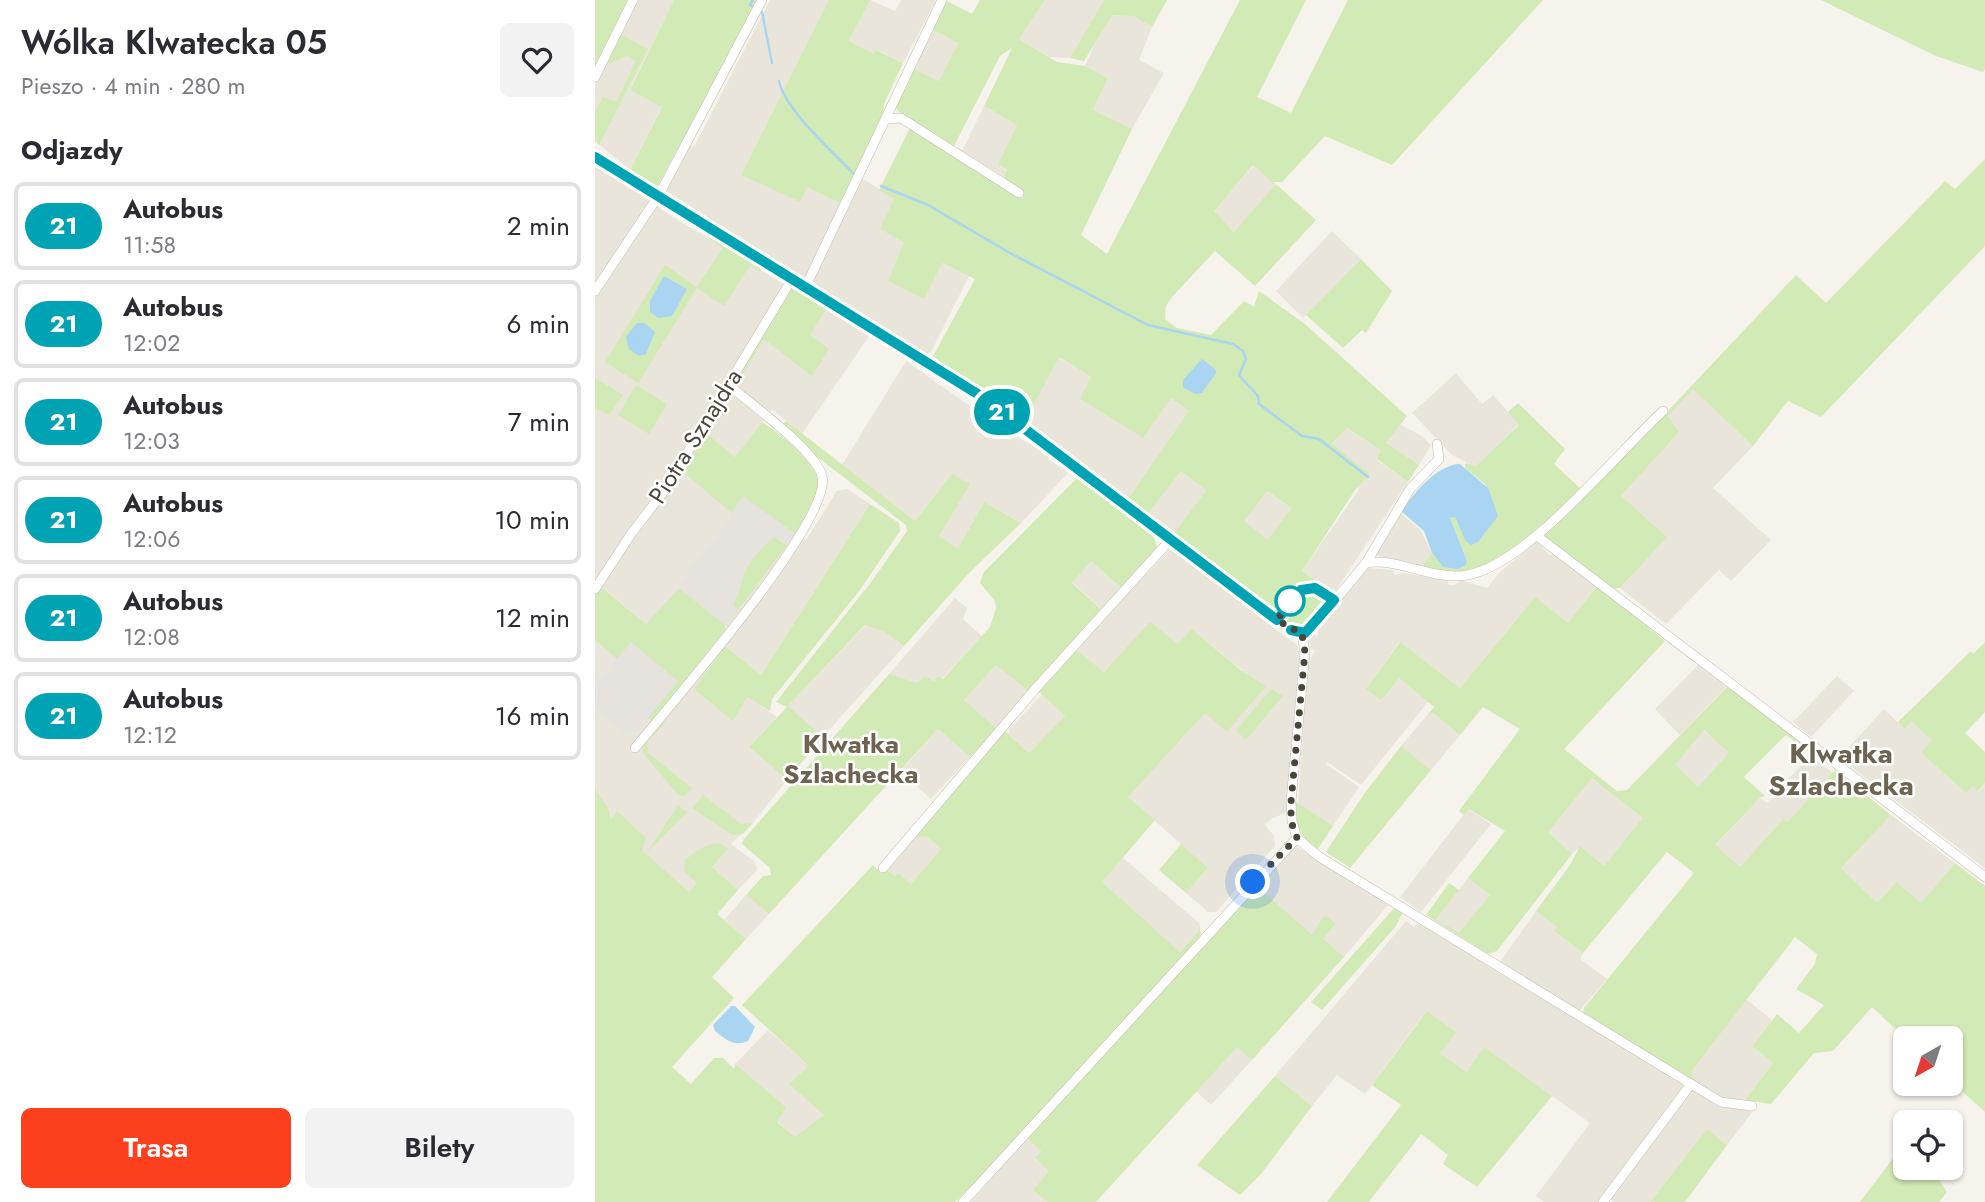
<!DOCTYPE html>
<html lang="pl">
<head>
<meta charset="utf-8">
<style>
  body { margin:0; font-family:Jost,sans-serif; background:#f2f2f3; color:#2b2b33; height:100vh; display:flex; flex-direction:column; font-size:26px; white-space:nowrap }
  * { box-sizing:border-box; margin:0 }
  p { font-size:23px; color:#7c7c81 }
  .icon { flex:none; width:38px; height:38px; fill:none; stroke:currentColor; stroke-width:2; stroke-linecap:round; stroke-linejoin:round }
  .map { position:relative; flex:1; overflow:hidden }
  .drawer { display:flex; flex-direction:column; background:#fff; width:595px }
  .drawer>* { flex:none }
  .badge { padding:0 14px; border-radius:23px; font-size:24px; line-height:46px }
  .needle { width:46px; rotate:219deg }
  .fabs { position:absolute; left:1298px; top:1026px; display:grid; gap:14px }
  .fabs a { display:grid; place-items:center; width:70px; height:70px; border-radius:10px; background:#fff; box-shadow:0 2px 5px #0004; font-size:35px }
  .you { position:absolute; width:35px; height:35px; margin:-18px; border:5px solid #fff; border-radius:50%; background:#1a73e8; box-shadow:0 0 0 10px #1a73e833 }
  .map>.badge { position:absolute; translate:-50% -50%; box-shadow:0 0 0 4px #fff }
  h2 { padding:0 21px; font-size:26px; line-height:63px }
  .round { display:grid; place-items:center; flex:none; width:74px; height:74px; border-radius:10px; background:#f2f2f3 }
  .head { display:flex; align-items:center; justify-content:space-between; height:119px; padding:0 21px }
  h1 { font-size:33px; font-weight:600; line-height:52px }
  .action { display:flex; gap:14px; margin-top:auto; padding:14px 21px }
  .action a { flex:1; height:80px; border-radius:10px; background:#fc3f1d; color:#fff; font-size:28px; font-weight:600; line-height:80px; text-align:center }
  .action a+a { background:#f2f2f3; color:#2b2b33 }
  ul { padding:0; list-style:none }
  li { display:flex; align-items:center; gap:21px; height:88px; margin:0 14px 10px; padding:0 7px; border:4px solid #e1e1e2; border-radius:10px }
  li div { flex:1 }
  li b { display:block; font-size:26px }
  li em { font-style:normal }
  li .badge { min-width:77px; font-weight:700; text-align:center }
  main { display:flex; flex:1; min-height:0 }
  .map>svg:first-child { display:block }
  .residential { fill:#eae5da }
  .industrial { fill:#e6e2dd }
  .green { fill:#d2eab5; fill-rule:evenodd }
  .water { fill:#a9d4f2 }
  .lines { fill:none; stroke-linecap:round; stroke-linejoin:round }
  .stream { stroke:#a9d4f2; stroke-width:2.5 }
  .minor-casing { stroke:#c2bbae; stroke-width:10 }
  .minor { stroke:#fff; stroke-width:9 }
  .line-casing { stroke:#fff; stroke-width:16 }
  .line { stroke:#00a3b4; stroke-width:10 }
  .walk { stroke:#4b4439; stroke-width:7; stroke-dasharray:0 12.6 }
  .stop-dot { fill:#fff; stroke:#00a3b4; stroke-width:3.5 }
  .labels { text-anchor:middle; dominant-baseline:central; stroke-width:5; stroke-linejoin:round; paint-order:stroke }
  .street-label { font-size:24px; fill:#4b4439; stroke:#fff }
  .neighbourhood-label { font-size:26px; font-weight:bold; fill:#6e6250; stroke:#fff }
  .quarter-label { font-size:28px; font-weight:bold; fill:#6e6250; stroke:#fff }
</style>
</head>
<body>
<main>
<section class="drawer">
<div class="head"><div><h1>Wólka Klwatecka 05</h1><p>Pieszo · 4 min · 280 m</p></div><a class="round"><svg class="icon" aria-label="heart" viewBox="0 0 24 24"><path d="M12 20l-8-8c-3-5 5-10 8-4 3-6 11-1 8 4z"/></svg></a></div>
<h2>Odjazdy</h2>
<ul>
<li><span class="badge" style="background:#00a3b4;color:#fff">21</span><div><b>Autobus</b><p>11:58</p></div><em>2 min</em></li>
<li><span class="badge" style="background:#00a3b4;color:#fff">21</span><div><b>Autobus</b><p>12:02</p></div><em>6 min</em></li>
<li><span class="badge" style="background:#00a3b4;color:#fff">21</span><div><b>Autobus</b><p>12:03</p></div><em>7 min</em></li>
<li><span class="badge" style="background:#00a3b4;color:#fff">21</span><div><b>Autobus</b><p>12:06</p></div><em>10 min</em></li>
<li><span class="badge" style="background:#00a3b4;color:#fff">21</span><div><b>Autobus</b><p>12:08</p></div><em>12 min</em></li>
<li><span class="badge" style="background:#00a3b4;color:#fff">21</span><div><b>Autobus</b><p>12:12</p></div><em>16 min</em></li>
</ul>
<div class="action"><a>Trasa</a><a>Bilety</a></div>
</section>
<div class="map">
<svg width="1390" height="1202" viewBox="0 0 1390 1202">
  <rect width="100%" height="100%" fill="#f6f3ec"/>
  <path class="residential" d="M42,0H79L35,89L67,106L35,170L0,141V83Z
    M175,0H234L146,175L205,201L212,186L245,204L267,178L299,199L309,242L293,281L347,263L374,276L336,352L330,355L71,191L93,144L99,147Z
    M275,0L300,11L306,0H341L308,63L282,50L279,54L254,41Z
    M450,0H509L475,58L454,57L424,39Z
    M517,15L538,16L557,27L544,60L569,73L537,129L498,110L513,78L490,66L507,27Z
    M336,29L363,43L344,81L317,68Z
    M389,106L422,125L403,164L412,171L409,177L367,151Z
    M0,163L53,197L68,211L274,336L207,434L177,409L140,457L112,434L199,533L211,540L242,491L252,489L275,504L166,675L130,646L139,635L130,625L85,589L51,624L6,586L0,594Z
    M659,165L681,184L640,232L618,211Z
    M737,231L766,259L708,318L681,291Z
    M463,357L496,377L486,399L548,438L576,397L595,412L533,499L430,420Z
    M311,361L396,421L454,456L453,459L473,473L426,523L389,502L363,550L344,536L374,484L357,474L320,521L247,465Z
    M861,373L887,404L898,395L924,424L881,467L857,455L817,413Z
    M1098,388L1158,446L1118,488L1176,540L1136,581L1124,570L1071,624L1025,588L1032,581L1026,496L1084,432L1073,416Z
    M804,424L827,436L836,445L824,465L791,444Z
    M751,428L787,450L782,460L813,482L739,593L707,571L764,489L737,445Z
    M586,470L611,490L578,535L552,515Z
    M671,491L696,508L674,541L648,522Z
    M805,512L826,531L837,553L827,566L779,555Z
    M942,542L955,555L959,554L1002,586L973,623L939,598L865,688L804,642L771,689L804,678L833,702L766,785L732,762L731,764L764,787L724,847L702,822L712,665L720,651L714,647L715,637L718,634L722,636L725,625L773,568L798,570L800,575L809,573L852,581L854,585H860L865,580L892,588L906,571Z
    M577,547L647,598L664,617L702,645L705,651L691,809L690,813L676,819L670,825L679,836L680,846L621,912H613L591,893L613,868L533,797L648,671L597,629L583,645L508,672L481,650L513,615L477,582L496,561L532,594Z
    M360,598L372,608L368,619L387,636L347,679L323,683L294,674Z
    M271,625L290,632L309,646L228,737L192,707Z
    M0,639L88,678L114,669L182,717L154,747L192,780L158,823L136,844L160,862L162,870L143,890L117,867L94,892L0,861Z
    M401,665L434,692L402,729L369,700Z
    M1103,665L1131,687L1085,735L1060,709Z
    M1242,676L1259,691L1216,737L1198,722Z
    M447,695L470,716L434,753L414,734L415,728Z
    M1289,709L1310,729L1316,721L1338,740L1327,754L1371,793L1378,785L1384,791L1390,783V868L1244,758Z
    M838,713L865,735L836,770L806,746L833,714Z
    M343,729L375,757L336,799L305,772Z
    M1108,730L1135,753L1103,787L1079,765Z
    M1215,755L1238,773L1193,822L1188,819L1145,867L1120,846L1165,798L1172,803Z
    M997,777L1049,818L1009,866L985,847L977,854L953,832Z
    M873,809L896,824L826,912L805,897Z
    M1296,815L1360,863L1326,903L1282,904L1246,868Z
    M322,835L331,836L346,849L316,885L303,873L300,876L291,869Z
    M699,845L794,904L749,957L727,939L741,923L717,936L662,886Z
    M527,857L604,923V931L585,952L506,882Z
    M873,878L895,895L864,934L841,919Z
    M151,895L174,914L151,939L129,920Z
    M941,911L963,927L960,932L988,953L985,959L1012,979L980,1016L1087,1083L1151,999L1177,1020L1157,1046L1178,1063L1150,1100L1136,1099L1131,1106L1159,1110L1132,1145L1112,1129L1055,1202H1019L1014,1198L1011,1202H949L941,1196L995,1123L889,1048L872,1072L845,1053L826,1018L770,1094L742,1075L717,1106L680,1076L811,921L819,927L823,922L900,969Z
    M173,1030L214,1066L229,1115L200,1138L182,1121L190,1107L140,1064Z
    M642,1046L657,1060L616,1105L601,1091Z
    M432,1138L446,1151L440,1159L455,1171L438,1190L452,1202H376Z"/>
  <path class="industrial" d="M148,496L202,535L192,545L184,538L148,577L147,590L138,604L143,610L130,625L82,586L127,530Z
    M36,641L84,681L41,732L30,733L0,707V685Z"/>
  <path class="green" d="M0,0H35L0,71Z
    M79,0H163L62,187L35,170L67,107L35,90Z
    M234,0H275L254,41L279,54L281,50L308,63L289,104L288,118L246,204L212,187L205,202L146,175Z
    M385,0H450L424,39L462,62L490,66L513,78L498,110L537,129L486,235L512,254L645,0H711L662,97L696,113L753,0H948L797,165L730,136L687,182H677L658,165L619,211L639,232L681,184L721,220L660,286L620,251L577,297L571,306L570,319L582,328L616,335L649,301L659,307L664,291L710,324L812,416L791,443L824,465L813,482L782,459L786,450L752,428L737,444L775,474L760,490L707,571L721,581L719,584L697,589L683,612L578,535L611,490L586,471L552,515L533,499L594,411L576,398L548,438L485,399L496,377L464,357L429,423L336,360L380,279L347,263L329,299L293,281L309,242L285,229L299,199L284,190L315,128L430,200L409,177L412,170L403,164L422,125L389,106L417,48L405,56L359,146L306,114L299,106L317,68L344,81L363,43L336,29L352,1L377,14ZM672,491L696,508L673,540L649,521Z
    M509,0H572L557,27L538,16L517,15L489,61L475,58Z
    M1226,0H1390V69L1388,72L1341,56Z
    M25,34L53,49L4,145L0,141V113L8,97L21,102L41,61L32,56L15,63L11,62Z
    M1390,159V246L1226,417L1193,401L1158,446L1098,389L1073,416L1084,432L1026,496L1072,537L1025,588L1019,589L947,534L1070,414L1201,275L1231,303L1350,181L1360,189Z
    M115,231L159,259L158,261L167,267L165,271L155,265L129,306L102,288L43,383L10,362L70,265L102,287L128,248L112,237Z
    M766,259L797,291L771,333L767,330L748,348L711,315Z
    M196,286L231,309L215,335L234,349L217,376L169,339L144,381L139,379Z
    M0,378L28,395L14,415L0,408Z
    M41,385L72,404L54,434L23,415Z
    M923,403L970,449L959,464L986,489C960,513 909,562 876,570C859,574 844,570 827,566L837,553L848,567L872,561L855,518L860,517L870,540L890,532L900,518L890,484L870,468V463L881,466L924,425L913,412Z
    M191,421L320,521L357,474L375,484L344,536L363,549L389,502L426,523L374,573L309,646L290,632L270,625L193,706L228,737L192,780L154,747L192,707L181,702L277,581L312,531L311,525L213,450L186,425Z
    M167,422C188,436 231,467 224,497C221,509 209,523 202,535L148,496L137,513L88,472L111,433L140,457Z
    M483,477L559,537L563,551L527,589L496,561L477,583L508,611L434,692L401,665L369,700L402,729L375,757L343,729L174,914L151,895L168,876L176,875L175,868L147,844L149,839L294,674L323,683L329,676L339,681L343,676L348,679L395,627L401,608L400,601L385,583L389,572Z
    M275,504L304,523L305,531L265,590L177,699L175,711L152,697L138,721L99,689L130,646L166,675Z
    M179,537L192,545L143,610L138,604C144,594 145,588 148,578C152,562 167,547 179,537Z
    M5,586L51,624L84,588L130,625L131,629L58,721L53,718L83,681L36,642L22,659L0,640V594Z
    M1002,586L1070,641L969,749L1022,791L1032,790L1133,686L1214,748L1212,750L1191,735L1149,777L1170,796L1165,798L1120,845L1145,867L1188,819L1193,822L1240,770L1296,815L1246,868L1282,903L1302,882L1326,903L1360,863L1390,886V1112L1356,1081V1038L1311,1039L1277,1007L1238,1051L1219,1053L1176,1104L1150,1100L1178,1063L1157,1046L1182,1014L1204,1033L1229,1005L1201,989L1220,964L1222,954L1200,937L1095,1073L1101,1078L1099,1081L988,1013L989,1008L1099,873L1072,852L988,953L959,931L962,927L941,911L975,865L985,846L1009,866L1048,818L997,778L953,832L977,854L902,951L893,954L831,915L854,883L864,890L841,919L864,933L895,895L873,878L910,831L874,809L869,815L864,811L925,729L888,707L865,735L838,713L833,714L839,707L804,678L786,700L771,689L805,642L865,688L940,597L973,623ZM1109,730L1134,753L1103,787L1080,765Z
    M708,592L724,593L730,605L714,624L700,629L689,620Z
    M555,622L583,644L597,629L648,672L671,686L632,732L610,713L533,797L560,820L507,882L585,952L604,931V923L606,935L456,1105L360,1202H0V789L13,808L16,820L22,811L51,838L47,851L51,854L83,805L92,812L51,854L94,892L102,883L89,871L90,860C103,851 118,836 133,848L117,867L143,890L122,914L151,939L117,977L139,998L77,1067L96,1084L119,1058H128L139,1069L140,1064L191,1107L182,1122L200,1137L229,1115L194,1084L214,1066L147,1005L278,865L286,873L291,869L300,876L303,873L316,884L346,849L331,836L321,837L323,829L409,730L434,753L470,716L444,692L481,650L509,672Z
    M1390,642V712L1370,733L1390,752V783L1383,791L1378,786L1371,793L1326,753L1337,740L1316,721L1310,729L1303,722L1376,651L1378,654Z
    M676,689L688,696L651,740L641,730Z
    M66,721L69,724L52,743L53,753L97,788L90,796L83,795L48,753V744Z
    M806,746L836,770L755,868L731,852L769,794Z
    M108,795L146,824L158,823L148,834L137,835L97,808Z
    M701,802L738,826L722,850C704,835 701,825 701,802Z
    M586,844L613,868L591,893L564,870Z
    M662,886L717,935L729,915L741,923L728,939L749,957L657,1060L642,1047L501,1202H452L438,1190L454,1171L440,1158L446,1151L432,1138Z
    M801,906L809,910L801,926L727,1010L716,1002Z
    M832,1011L861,1032L845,1053L872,1072L889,1047L957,1096L882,1187L848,1164L853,1155L826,1134L774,1202H732L806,1105L777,1085Z
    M680,1076L717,1106L666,1174L645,1195L602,1165Z
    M1112,1129L1132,1145L1090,1202H1055Z
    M1311,1141V1167H1336L1352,1192L1344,1202H1265Z"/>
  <path class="water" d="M69,276L92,289L77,316L63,318L55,312V301Z
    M42,323H49L60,332L51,354L44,356L34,349L31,337Z
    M607,359L620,369L621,373L607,393L600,394L588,387V380Z
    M865,464L893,488L903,516L883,542L876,545L870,540L860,517L855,518L872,561L871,565L863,569L848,567L837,553L829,531L807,512C817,494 843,464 865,464Z
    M136,1006H140L160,1027L153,1041C139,1047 131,1040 120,1031L118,1025Z"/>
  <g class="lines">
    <path class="stream" d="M158,0L155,5L167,12L177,63
      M184,81C190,110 238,152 259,174
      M286,186L333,205L415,253L553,325L638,344L648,351L651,359L644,375L663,396L664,404L707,436L724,439L773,477"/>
    <defs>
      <path id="minor" d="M0,77L38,0
        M293,119L306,118L424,193
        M0,157L389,398L696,630L707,634
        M210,288L347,0
        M0,291L64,195L167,0
        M942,536L1390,877
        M771,563L815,489L844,459L842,444
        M0,589L36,534L69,491L197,279
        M707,634L717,628L771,563C801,557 839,581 872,575C932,565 1021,454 1068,411
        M40,748C73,707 239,519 227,476C221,451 154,402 132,384
        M702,838L723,856L1096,1084L1126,1102L1157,1106
        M702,838L697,821L696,802L710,652L707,634
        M288,868L441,688L576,539
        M368,1202L702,838
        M1008,1202L1096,1084"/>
    </defs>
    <use href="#minor" class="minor-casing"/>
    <use href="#minor" class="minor"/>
  </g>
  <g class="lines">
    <defs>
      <path id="line" d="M0,157L389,398L682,620L706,590L720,588L739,600L710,633L696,630"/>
    </defs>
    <use href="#line" class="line-casing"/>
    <use href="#line" class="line"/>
    <path class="walk" d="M658,882L702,838L696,821V802L710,652L707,634L682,620L695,601"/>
  </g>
  <circle class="stop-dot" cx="695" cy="601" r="14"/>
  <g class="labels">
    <g class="street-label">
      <text transform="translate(100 436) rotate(-58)">Piotra Sznajdra</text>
    </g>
    <g class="neighbourhood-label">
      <text x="256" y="744">Klwatka<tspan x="256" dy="30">Szlachecka</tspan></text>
    </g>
    <g class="quarter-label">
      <text x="1246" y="753">Klwatka<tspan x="1246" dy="32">Szlachecka</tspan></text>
    </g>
  </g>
</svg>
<div class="fabs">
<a><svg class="needle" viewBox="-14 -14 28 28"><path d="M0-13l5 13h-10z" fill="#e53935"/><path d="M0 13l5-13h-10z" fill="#7c7c81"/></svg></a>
<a><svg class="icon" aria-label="locate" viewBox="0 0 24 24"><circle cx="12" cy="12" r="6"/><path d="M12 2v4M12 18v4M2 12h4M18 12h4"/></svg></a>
</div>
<div class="you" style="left:658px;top:882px"></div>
<b class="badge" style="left:407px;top:412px;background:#00a3b4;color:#fff">21</b>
</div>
</main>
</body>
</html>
